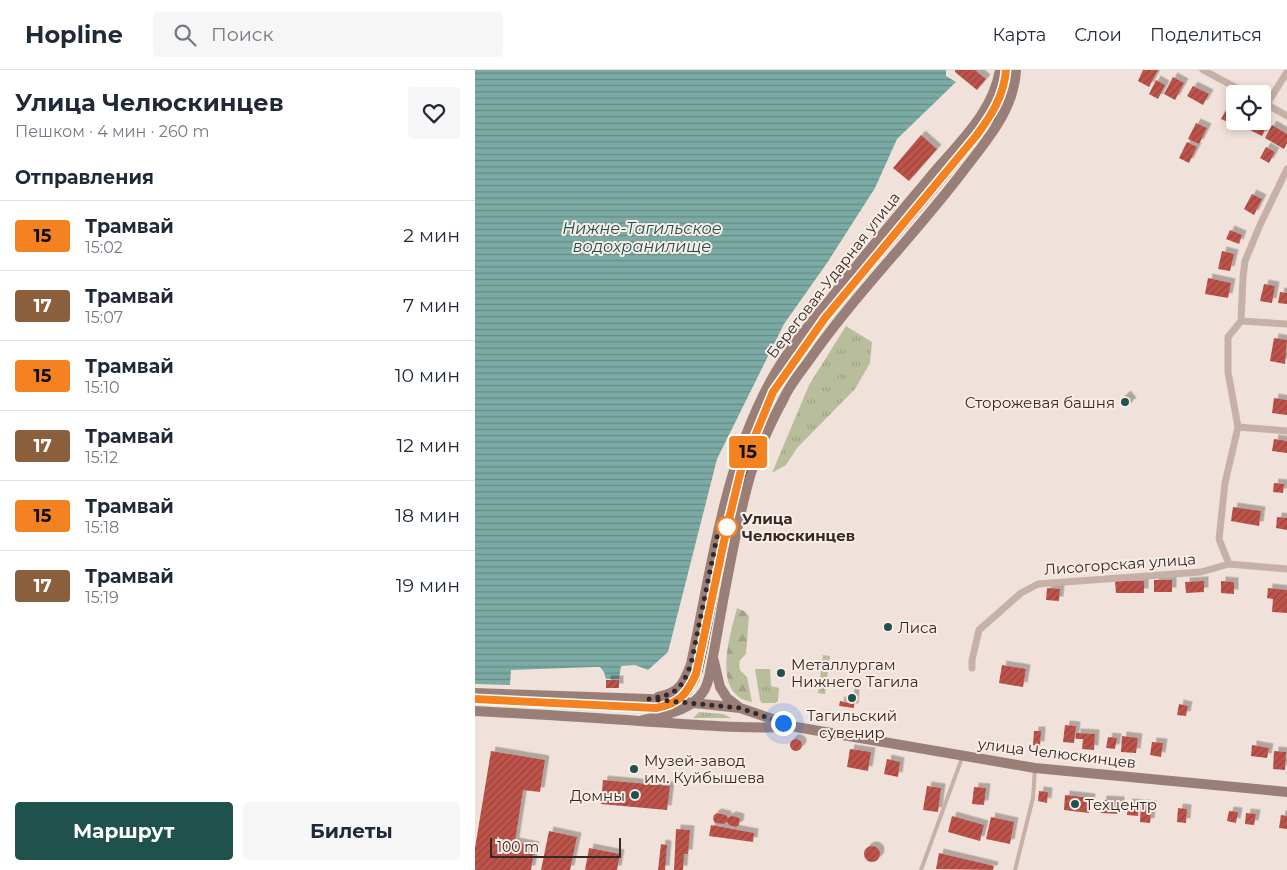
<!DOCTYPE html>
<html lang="ru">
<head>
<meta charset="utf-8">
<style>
  body { margin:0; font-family:Montserrat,sans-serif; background:#f6f6f7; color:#1f2937; height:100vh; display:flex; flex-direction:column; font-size:19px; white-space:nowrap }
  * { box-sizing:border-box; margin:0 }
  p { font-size:16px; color:#747a83 }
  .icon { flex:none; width:28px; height:28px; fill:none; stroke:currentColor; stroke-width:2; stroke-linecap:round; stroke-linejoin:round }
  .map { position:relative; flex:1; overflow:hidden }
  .drawer { display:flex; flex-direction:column; background:#fff; width:475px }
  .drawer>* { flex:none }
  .badge { padding:0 10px; border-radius:4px; font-size:18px; line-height:32px }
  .fabs { position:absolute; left:751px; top:15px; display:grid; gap:10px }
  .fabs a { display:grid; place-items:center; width:45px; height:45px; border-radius:5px; background:#fff; box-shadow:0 2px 8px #0003; font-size:25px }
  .scale { position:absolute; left:15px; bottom:12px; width:131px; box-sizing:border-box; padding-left:5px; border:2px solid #342927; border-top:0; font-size:14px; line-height:18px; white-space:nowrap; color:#342927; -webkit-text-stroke:4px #f8ede6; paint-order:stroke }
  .you { position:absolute; width:25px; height:25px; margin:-12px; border:4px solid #fff; border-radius:50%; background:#1a73e8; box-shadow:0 0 0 8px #1a73e833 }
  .map>.badge { position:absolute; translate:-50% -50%; box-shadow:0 0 0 2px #fff }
  h2 { padding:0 15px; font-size:19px; line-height:45px }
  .round { display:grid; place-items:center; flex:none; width:52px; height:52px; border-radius:5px; background:#f6f6f7 }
  .overview { display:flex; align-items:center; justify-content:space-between; height:85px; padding:0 15px }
  h1 { font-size:24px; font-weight:700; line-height:38px }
  .primary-button { display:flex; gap:10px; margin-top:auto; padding:10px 15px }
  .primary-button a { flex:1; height:58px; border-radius:5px; background:#20524d; color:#fff; font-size:20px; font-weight:700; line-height:58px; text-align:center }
  .primary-button a+a { background:#f6f6f7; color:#1f2937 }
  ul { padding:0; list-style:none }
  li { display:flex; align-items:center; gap:15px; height:70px; padding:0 15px; border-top:1px solid #e0e1e3 }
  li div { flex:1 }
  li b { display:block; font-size:19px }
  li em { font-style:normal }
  li .badge { min-width:55px; font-weight:700; text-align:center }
  header { display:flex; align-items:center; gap:30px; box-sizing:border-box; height:70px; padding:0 25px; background:#fff; border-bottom:1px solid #e0e1e3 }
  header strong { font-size:24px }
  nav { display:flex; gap:28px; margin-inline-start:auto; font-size:18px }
  .search { width:350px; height:45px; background:#f6f6f7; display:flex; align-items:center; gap:12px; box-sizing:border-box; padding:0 18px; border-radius:5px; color:#747a83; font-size:19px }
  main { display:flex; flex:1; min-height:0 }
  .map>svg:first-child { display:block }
  .grass { fill:url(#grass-tufts) }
  .forest { fill:url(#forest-firs) }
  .water { fill:url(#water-rules) }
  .building { fill:url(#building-hatch); filter:url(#shadow) }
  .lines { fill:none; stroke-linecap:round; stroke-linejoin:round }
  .service { stroke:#c7b0a7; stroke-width:4 }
  .minor { stroke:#c7b0a7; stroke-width:7 }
  .secondary { stroke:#9a7f79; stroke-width:10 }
  .tram { stroke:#342927; stroke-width:1 }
  .line-casing { stroke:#fff; stroke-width:11 }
  .line { stroke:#f58220; stroke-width:8 }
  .walk { stroke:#342927; stroke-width:5; stroke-dasharray:0 9 }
  .poi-dot { fill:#20524d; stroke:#f8ede6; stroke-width:2 }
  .stop-dot { fill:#fff; stroke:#f58220; stroke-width:2.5 }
  .labels { text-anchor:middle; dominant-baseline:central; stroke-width:4; stroke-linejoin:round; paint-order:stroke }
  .street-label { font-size:15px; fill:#342927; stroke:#f8ede6 }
  .poi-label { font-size:15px; fill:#342927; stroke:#f8ede6; text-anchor:start }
  .stop-label { font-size:15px; font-weight:bold; fill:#342927; stroke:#f8ede6; text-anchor:start }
  .water-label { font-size:16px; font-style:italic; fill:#20524d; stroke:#f8ede6 }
</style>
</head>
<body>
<header>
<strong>Hopline</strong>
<div class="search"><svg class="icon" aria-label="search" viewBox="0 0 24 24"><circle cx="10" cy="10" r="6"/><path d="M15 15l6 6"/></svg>Поиск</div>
<nav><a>Карта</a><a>Слои</a><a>Поделиться</a></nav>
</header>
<main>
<section class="drawer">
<div class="overview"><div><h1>Улица Челюскинцев</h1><p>Пешком · 4 мин · 260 m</p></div><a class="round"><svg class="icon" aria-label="heart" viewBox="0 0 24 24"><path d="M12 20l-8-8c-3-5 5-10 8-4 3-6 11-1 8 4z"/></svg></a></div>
<h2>Отправления</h2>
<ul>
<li><span class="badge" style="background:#f58220;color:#111">15</span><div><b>Трамвай</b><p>15:02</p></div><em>2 мин</em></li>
<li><span class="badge" style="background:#8b5e3c;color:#fff">17</span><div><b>Трамвай</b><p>15:07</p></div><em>7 мин</em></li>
<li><span class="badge" style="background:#f58220;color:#111">15</span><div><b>Трамвай</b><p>15:10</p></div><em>10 мин</em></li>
<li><span class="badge" style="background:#8b5e3c;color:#fff">17</span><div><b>Трамвай</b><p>15:12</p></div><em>12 мин</em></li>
<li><span class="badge" style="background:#f58220;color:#111">15</span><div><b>Трамвай</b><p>15:18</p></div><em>18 мин</em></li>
<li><span class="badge" style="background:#8b5e3c;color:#fff">17</span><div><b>Трамвай</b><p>15:19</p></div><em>19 мин</em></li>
</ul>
<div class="primary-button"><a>Маршрут</a><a>Билеты</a></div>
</section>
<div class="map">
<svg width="812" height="800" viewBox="0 0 812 800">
  <defs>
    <pattern id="grass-tufts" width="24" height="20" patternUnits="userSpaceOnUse" patternTransform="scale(1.25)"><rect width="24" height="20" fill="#b8bd9b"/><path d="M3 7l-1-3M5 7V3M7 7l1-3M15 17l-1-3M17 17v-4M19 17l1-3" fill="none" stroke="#9fa286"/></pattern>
    <pattern id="forest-firs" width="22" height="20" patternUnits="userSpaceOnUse" patternTransform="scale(1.25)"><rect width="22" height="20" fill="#b8bd9b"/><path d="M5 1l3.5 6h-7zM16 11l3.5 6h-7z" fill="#9fa286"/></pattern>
    <pattern id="water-rules" width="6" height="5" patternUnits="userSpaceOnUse" patternTransform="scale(1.25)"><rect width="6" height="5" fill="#7baba4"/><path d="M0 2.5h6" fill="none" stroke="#668b86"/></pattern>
    <pattern id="building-hatch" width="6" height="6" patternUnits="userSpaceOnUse" patternTransform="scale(1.25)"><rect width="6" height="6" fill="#bd534a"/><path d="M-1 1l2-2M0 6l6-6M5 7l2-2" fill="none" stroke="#9a453e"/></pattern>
    <filter id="shadow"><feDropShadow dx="4.5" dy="-4.5" stdDeviation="0" flood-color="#0004"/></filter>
  </defs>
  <rect width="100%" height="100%" fill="#f0e2da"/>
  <path class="grass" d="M371,256L397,272L395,293L380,319L322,378L311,395L297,403L334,315Z
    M348,585L355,586L350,624L343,623Z
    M280,599H295L296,616L304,618L303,631L300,633H287L285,630Z
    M224,642L248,644L256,648H218Z"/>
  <path class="forest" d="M262,538L269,541L274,546L271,584L265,590L264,595L265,600L272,607L277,632C235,625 256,563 262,538Z"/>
  <path class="water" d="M0,0H471V6L481,12L422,69L400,118L352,193L309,254L242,389L193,582L173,600L160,595L146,596L144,609H131L129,602L125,597H119L36,600L35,615L0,614Z"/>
  <path class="building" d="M480,0H500L511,9L502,20L480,2Z
    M668,0H683L674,17L663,11Z
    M698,7L709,13L700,30L689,24Z
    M681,10L690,15L683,29L674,24Z
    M718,16L734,24L728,35L712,26Z
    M755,33L760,36V48L757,54L746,49Z
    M775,51H783L792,56L787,66L771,58Z
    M721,53L732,58L724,74L713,69Z
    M797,55L812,64V73L809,79L790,68Z
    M446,65L462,79L434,111L418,98Z
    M712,72L722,77L714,93L704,88Z
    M791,77L800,82L794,93L785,88Z
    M777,124L787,129L779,145L769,139Z
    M755,160L767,165L764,174L751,169Z
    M747,181L759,184L755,201L743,199Z
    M733,208L756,213L753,228L730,224Z
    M789,214L800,216L797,233L785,231Z
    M805,222L812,223V234L803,233Z
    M799,268L812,270L810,294L795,291Z
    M651,325L657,332L650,338L644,332Z
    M799,328L812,330V345L797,343Z
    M799,369L812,371V383L797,381Z
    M799,413L809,414L808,423L798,422Z
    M758,437L786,441L784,456L756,451Z
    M802,447L812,448V460L801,458Z
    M679,510H697V522H679Z
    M640,511H669V523H641Z
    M729,511V522L711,523L710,512Z
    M746,511L759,512V524L746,523Z
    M572,518L585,519L584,531L571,530Z
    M793,518L812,520V543L797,542L798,529L792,528Z
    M527,595L551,599L548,617L524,613Z
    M131,610H144V618H131Z
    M375,623L380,624L379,638L364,636L365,631L374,633Z
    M704,634L713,636L711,646L702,645Z
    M590,655L601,656L599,673L588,672Z
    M559,661H566L565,676L558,675Z
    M601,663L620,664L619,680L607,679L608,669H601Z
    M647,666L663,668L661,683L646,682Z
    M633,667L642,668L640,679L631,678Z
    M315 675a6 6 0 1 1 12 0a6 6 0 1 1-12 0Z
    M677,672L688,673L686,687L675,685Z
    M777,675L794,678L792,688L776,686Z
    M375,679L396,682L393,701L372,697Z
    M16,681L70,690L65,722L48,720L40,772L60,776L56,800H0V778Z
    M799,681L811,682L810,700L798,699Z
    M412,689L425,692L423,707L409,704Z
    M128,710L195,716L192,740L126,734Z
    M452,716L466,718L463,742L448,740Z
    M499,717L511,718L509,735L497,734Z
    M564,721L573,722L572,733L563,731Z
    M590,725L616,728L614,743L589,740Z
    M627,730L645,731V744L626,743Z
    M653,733L664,734L663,746L652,745Z
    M666,734L677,735L675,753L665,752Z
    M703,738L712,739L711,753L702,752Z
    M754,741L763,742L761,753L752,751Z
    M242,743L251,745L253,748L256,746L262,747L265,749L264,755L261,757L254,755L252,752L249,754L240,753L238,749L239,745Z
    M771,743L781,744L779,755L770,754Z
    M806,745L812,746V759L804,758Z
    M477,746L509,755L505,771L473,762Z
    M516,747L539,752L535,774L511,769Z
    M236,755L279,763L278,772L234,766Z
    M201,759L215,760L213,784H209L208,800H199Z
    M74,761L102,767L95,800H66Z
    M186,774L192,775L190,800H183Z
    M389 784a8 8 0 1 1 16 0a8 8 0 1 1-16 0Z
    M114,778L145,784L142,800H110Z
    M464,783L519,796L518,800L461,799Z"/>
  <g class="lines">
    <path class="service" d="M446,800L487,688
      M540,800L558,728L560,698"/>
    <path class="minor" d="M728,0L773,24
      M788,32L812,46
      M792,34L812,2
      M766,251L812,254
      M763,357L812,361
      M754,494L744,469L750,413L763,357L753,302V267L766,251L768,207L770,191L785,155L812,99
      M497,598V590L504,560L546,523L563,514L726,502L754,494L812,499"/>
    <path class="secondary" d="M239,591L245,617L252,628L265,638
      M0,623L174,629L219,633L265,638L321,657L560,698L812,722
      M183,627C205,623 209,613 216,594C237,496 249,393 299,305C314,279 334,255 353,232C385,191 418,151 451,112C479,77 517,46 525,0
      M0,641C55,644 110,647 164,651C214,654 263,659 313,657
      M165,651C187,645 215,642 228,622C234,614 235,602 237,592C242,566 246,541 251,515C258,478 265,440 276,403C284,378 296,352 309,328C316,313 326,302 335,289C382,222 440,165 489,100C512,70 539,40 541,0"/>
    <path class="tram" d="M0,633L172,641L188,640L200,637L215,625L223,612L227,602C248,508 258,412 302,325C321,287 353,252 380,219C427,163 475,107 519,50C528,33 534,19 535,0"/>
  </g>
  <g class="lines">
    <defs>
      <path id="line" d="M0,629L181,638C204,634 212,624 221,604L252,457L266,400L298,322L350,248L501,66C516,46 529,26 531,0"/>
    </defs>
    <use href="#line" class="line-casing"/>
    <use href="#line" class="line"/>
    <path class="walk" d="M252,457H244L216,594C206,620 202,624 174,629L265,638L308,653"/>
  </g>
  <g class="poi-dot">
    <circle cx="650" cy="332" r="5"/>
    <circle cx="413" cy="557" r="5"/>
    <circle cx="306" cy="603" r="5"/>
    <circle cx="377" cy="628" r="5"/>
    <circle cx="159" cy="699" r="5"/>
    <circle cx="160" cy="725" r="5"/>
    <circle cx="600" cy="734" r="5"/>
  </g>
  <circle class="stop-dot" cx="252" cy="457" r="10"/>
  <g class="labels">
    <g class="street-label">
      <text transform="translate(358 205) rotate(-52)">Береговая-Ударная улица</text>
      <text transform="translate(645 494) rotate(-4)">Лисогорская улица</text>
      <text transform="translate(582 683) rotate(7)">улица Челюскинцев</text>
    </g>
    <g class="poi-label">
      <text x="640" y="332" text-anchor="end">Сторожевая башня</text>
      <text x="423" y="557">Лиса</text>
      <text x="316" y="594">Металлургам<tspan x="316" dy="17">Нижнего Тагила</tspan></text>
      <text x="377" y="645" text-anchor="middle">Тагильский<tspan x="377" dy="17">сувенир</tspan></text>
      <text x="169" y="690">Музей-завод<tspan x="169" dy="17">им. Куйбышева</tspan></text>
      <text x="150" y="725" text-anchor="end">Домны</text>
      <text x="610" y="734">Техцентр</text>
    </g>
    <g class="stop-label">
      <text x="267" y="448">Улица<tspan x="267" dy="17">Челюскинцев</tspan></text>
    </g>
    <g class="water-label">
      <text x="167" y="158">Нижне-Тагильское<tspan x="167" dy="18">водохранилище</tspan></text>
    </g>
  </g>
</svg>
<div class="fabs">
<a><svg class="icon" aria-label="locate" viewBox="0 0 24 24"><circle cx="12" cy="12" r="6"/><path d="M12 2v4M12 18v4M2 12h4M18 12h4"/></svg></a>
</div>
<div class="scale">100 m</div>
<div class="you" style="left:308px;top:653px"></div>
<b class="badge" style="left:273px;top:382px;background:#f58220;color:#111">15</b>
</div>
</main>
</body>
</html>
